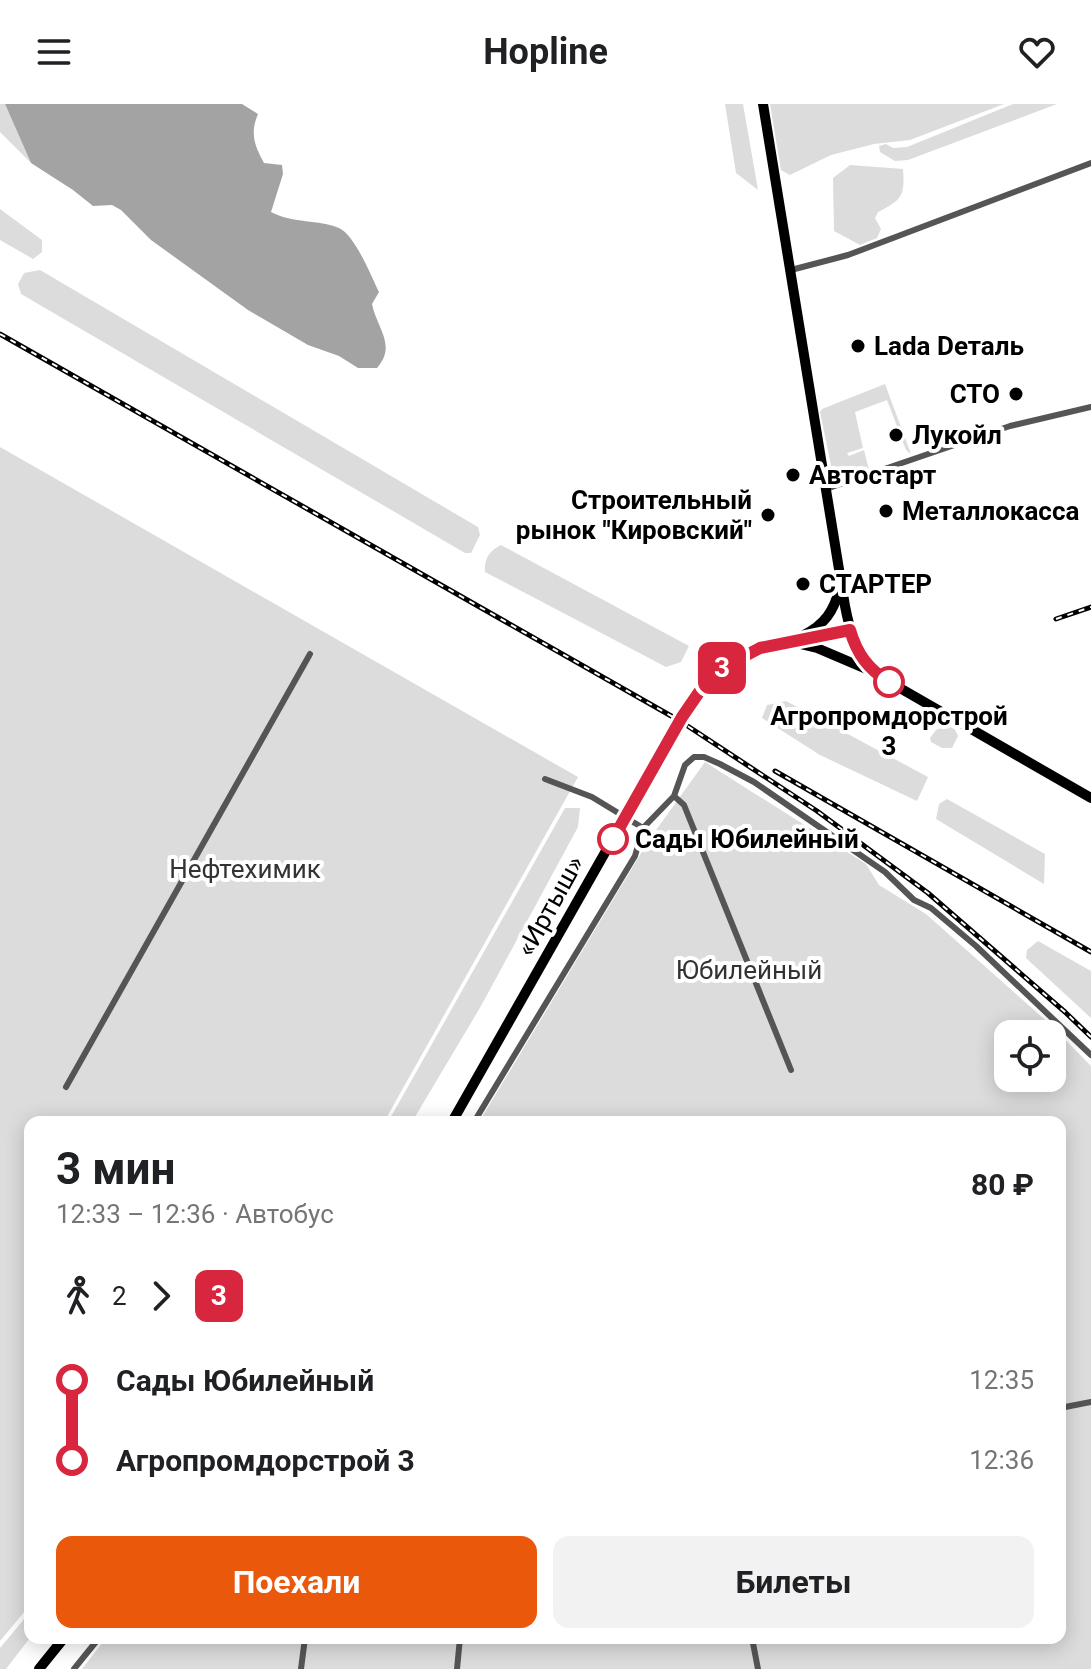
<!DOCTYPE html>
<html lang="ru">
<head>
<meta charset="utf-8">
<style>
  body { margin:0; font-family:Roboto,sans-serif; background:#f2f2f2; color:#202124; height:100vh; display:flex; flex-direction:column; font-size:30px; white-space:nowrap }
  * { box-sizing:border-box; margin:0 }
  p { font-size:26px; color:#757577 }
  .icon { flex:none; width:44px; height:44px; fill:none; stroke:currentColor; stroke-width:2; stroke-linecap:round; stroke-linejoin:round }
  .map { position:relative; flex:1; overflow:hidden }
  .panel { position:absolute; left:24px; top:1012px; width:1042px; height:528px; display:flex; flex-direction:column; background:#fff; border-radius:16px; box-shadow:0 4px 20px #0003 }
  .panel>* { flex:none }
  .badge { padding:0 16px; border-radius:12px; font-size:28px; line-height:52px }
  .tools { position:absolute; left:994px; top:916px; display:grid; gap:16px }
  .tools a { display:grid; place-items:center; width:72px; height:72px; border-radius:16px; background:#fff; box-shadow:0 4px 20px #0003; font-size:40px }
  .map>.badge { position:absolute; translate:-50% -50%; box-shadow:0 0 0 4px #fff }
  .legs { display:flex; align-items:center; gap:12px; height:88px; padding:0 32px; font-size:26px }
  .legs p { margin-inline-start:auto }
  .summary { display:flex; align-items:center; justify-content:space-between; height:136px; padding:0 32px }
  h1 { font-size:44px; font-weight:700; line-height:60px }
  .button { display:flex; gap:16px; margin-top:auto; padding:16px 32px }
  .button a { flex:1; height:92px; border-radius:16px; background:#ea580c; color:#fff; font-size:32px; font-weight:700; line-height:92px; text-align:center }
  .button a+a { background:#f2f2f2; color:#202124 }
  ul { padding:0 32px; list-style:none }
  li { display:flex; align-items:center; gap:28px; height:80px; font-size:30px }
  li i { display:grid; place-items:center; width:12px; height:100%; margin:0 10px; background:currentColor }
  li i::after { content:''; width:20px; height:20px; margin:-10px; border:6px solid; border-radius:50%; background:#fff }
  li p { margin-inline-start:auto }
  li:first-child i { background:linear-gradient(#0000 50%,currentColor 0) }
  li:last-child i { background:linear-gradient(currentColor 50%,#0000 0) }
  header { display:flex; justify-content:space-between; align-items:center; height:104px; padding:0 32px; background:#fff; font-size:36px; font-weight:700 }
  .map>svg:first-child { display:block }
  .green { fill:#dcdcdc; fill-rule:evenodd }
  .water { fill:#a3a3a3 }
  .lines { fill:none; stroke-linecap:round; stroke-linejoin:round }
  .minor { stroke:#555; stroke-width:6 }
  .primary { stroke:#000; stroke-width:10 }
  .rail-casing { stroke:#000; stroke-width:5 }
  .rail { stroke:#fff; stroke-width:2; stroke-dasharray:6; stroke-linecap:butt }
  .line-1-casing { stroke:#fff; stroke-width:18 }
  .line-1 { stroke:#d7263d; stroke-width:12 }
  .poi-dot { fill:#000; stroke:#fff; stroke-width:3 }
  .stop-1-dot { fill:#fff; stroke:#d7263d; stroke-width:4 }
  .labels { text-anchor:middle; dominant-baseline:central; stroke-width:8; stroke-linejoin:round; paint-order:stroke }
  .poi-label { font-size:26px; font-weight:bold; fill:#000; stroke:#fff; text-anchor:start }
  .stop-label { font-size:26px; font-weight:bold; fill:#000; stroke:#fff }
  .park-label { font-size:26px; fill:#333; stroke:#fff }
  .street-label { font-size:26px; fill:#000; stroke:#fff }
</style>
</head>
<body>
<header><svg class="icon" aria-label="menu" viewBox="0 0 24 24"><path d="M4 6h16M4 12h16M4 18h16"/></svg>Hopline<svg class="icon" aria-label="heart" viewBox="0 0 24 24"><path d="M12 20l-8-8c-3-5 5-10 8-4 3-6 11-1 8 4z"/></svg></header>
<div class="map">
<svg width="1091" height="1565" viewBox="0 0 1091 1565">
  <rect width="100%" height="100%" fill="#fff"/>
  <path class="green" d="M0,0H5L31,59L0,28Z
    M725,0H743L758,86L736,69Z
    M770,0H1004L910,36L874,40L831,51L790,71L781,66Z
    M1013,0H1057L908,56L895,57L880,48L879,42L886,40L893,44L907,43Z
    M850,61L903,65C905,92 902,96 878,108L875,114L881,125L877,134L860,141L834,127L833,74Z
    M0,105L42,136V148L33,155L0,136Z
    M40,166L478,423L480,431L471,449H465L21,190L18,180L24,169Z
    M885,280L911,350L906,346L887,296L855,308L863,344L847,349L849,352L864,346L869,366L847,369L832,366L820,308L822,305Z
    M0,343L578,673L384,1018H30V1501L0,1537Z
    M501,441L689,542L681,558L666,563L485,468C484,455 489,447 501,441Z
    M786,597L928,673L917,697L820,651L762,614L767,601Z
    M945,622L954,624L958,632L952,644H942L931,638L930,634L936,626Z
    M705,658L866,760L879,781L926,810L1051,921L1091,962V1565H82L106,1534H1060V1018H479L649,736ZM1008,930H1052V974H1008Z
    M947,695L1045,750L1044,780L936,715L939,700Z
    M565,704H580L578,723L481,902L412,1018H388Z
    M1038,837L1091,867V914L1026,854L1027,846Z
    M30,1508V1534L6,1565H0V1544Z"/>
  <path class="water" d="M5,0H242L258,10C250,29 254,41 264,59L282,61L283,70L271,108C294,120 318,115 339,124C355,131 371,172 379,188L372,200C377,225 397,241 377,264H358L339,252L308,241L248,206L151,136L121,106L112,101L93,102L73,86L31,59Z"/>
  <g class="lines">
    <path class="minor" d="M791,166L848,151L1091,59
      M826,385L1010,322L1091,303
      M545,675L592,693L643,724
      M674,692L684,701L791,966
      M66,983L310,550
      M660,1017V1018
      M474,1018L635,752L643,724L674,692L685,661L694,653H704L720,660L754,678L885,768L914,796L931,804L976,842L1091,951
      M1060,1304L1091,1298
      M752,1534L758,1565
      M74,1565L99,1534
      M301,1565L305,1534
      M457,1565L460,1534"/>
    <path class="primary" d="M763,0L845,502C850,528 856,547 872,568L1091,694
      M804,531C824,521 834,507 839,486
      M796,539L817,544L871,567
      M452,1018L682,613C732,538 768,541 850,526
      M39,1565L64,1534"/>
    <defs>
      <path id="rail" d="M0,230L680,617L817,707L928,789L1065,908L1091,933
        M1056,515L1091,503
        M775,667L1091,848"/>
    </defs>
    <use href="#rail" class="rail-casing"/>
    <use href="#rail" class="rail"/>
  </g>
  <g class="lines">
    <defs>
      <path id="line-1" d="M613,735L682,613L704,581L722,564L760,544L850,526C857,550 868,565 889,578"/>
    </defs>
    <use href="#line-1" class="line-1-casing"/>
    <use href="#line-1" class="line-1"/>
  </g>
  <g class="poi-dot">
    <circle cx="858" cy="242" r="8"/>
    <circle cx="1016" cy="290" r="8"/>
    <circle cx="896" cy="331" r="8"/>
    <circle cx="793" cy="371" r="8"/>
    <circle cx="886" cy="407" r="8"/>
    <circle cx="768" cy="411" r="8"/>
    <circle cx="803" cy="480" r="8"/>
  </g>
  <g class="stop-1-dot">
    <circle cx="889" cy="578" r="14"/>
    <circle cx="613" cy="735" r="14"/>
  </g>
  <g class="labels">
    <g class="poi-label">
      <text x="874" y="242">Lada Dеталь</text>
      <text x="1000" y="290" text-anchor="end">СТО</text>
      <text x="912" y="331">Лукойл</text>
      <text x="809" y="371">Автостарт</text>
      <text x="752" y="396" text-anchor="end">Строительный<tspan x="752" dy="30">рынок "Кировский"</tspan></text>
      <text x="902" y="407">Металлокасса</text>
      <text x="819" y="480">СТАРТЕР</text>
    </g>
    <g class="stop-label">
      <text x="889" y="612">Агропромдорстрой<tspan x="889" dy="30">3</tspan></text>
      <text x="635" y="735" text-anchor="start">Сады Юбилейный</text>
    </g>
    <g class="park-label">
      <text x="245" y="765">Нефтехимик</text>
      <text x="749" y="866">Юбилейный</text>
    </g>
    <g class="street-label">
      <text transform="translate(550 802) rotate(-61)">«Иртыш»</text>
    </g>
  </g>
</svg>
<div class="tools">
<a><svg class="icon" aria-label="locate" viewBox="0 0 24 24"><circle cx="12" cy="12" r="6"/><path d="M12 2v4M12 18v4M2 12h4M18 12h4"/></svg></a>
</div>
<b class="badge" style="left:722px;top:564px;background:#d7263d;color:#fff">3</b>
<section class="panel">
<div class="summary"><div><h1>3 мин</h1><p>12:33 – 12:36 · Автобус</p></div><b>80 ₽</b></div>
<div class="legs"><svg class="icon" aria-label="walk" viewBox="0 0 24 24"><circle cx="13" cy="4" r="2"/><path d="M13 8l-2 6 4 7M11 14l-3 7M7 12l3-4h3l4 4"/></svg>2<svg class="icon" aria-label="forward" viewBox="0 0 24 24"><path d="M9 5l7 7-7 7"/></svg><b class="badge" style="background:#d7263d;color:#fff">3</b></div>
<ul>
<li><i style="color:#d7263d"></i><b>Сады Юбилейный</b><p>12:35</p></li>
<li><i style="color:#d7263d"></i><b>Агропромдорстрой 3</b><p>12:36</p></li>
</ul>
<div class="button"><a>Поехали</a><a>Билеты</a></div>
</section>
</div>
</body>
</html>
